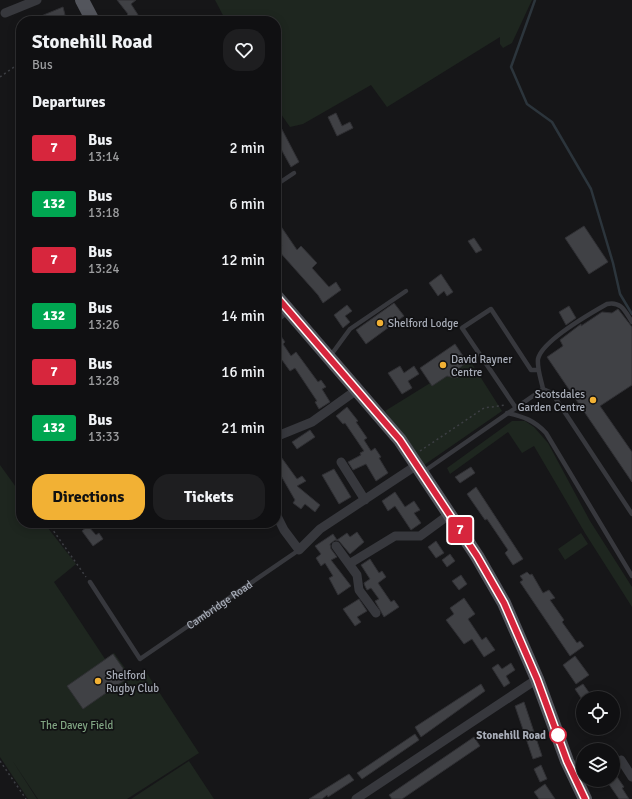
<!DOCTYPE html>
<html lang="en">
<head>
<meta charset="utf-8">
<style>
  body { margin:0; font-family:Signika,sans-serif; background:#1e1e20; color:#f1f3f6; height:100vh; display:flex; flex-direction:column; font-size:15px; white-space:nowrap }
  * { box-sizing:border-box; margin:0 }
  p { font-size:13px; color:#9c9d9f }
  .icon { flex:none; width:22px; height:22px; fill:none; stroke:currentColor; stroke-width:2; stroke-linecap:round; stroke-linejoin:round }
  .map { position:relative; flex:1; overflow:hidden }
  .sheet { position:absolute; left:16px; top:16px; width:265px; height:512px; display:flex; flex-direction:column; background:#101012; border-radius:16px; box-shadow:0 2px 10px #0003,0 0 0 1px #303032 }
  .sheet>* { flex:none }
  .badge { padding:0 8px; border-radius:3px; font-size:14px; line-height:26px }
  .tools { position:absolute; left:576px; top:691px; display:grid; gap:8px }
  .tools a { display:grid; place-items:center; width:44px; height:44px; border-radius:50%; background:#101012; box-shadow:0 2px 10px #0003,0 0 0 1px #303032; font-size:20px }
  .map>.badge { position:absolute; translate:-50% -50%; box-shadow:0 0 0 2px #fff }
  h2 { padding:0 16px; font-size:15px; line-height:36px }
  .round { display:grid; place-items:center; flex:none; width:42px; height:42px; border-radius:16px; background:#1e1e20 }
  .headline { display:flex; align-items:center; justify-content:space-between; height:68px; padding:0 16px }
  h1 { font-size:19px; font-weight:800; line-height:30px }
  .cta { display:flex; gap:8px; margin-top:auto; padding:8px 16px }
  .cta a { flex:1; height:46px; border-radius:16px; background:#f2b134; color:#111; font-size:16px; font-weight:800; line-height:46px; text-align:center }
  .cta a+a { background:#1e1e20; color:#f1f3f6 }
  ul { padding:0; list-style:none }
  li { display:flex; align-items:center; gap:12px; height:56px; padding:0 16px }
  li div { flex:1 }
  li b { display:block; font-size:15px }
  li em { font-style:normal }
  li .badge { min-width:44px; font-weight:700; text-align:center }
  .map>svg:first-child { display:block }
  .green { fill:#1e261f }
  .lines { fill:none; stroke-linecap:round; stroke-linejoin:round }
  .stream { stroke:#2c353c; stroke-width:2.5 }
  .building { fill:#404145; stroke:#303034 }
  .path { stroke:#3d3f44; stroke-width:1.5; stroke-dasharray:2 3; stroke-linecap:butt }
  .service { stroke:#37383d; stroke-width:4.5 }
  .minor { stroke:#37383d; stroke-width:9 }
  .primary { stroke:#53555c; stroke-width:14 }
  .line-casing { stroke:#fff; stroke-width:9 }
  .line { stroke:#d7263d; stroke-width:6 }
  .poi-dot { fill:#f2b134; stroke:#111113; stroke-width:1.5 }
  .stop-dot { fill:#fff; stroke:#d7263d; stroke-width:2 }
  .labels { text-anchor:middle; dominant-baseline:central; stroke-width:3.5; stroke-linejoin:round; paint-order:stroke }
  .poi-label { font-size:11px; fill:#a8adb8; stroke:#111113; text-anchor:start }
  .street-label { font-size:11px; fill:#a8adb8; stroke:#111113 }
  .park-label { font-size:11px; fill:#7fa381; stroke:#111113 }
  .stop-label { font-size:11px; font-weight:bold; fill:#a8adb8; stroke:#111113; text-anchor:end }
</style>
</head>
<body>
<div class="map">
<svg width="632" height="799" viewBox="0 0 632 799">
  <rect width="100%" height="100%" fill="#161618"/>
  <path class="green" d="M215,0H532L512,43L503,48L500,44V37L387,107L371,85L303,124L290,127L276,107V21H226Z
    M469,359L502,411L424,465L385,411Z
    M512,421H525L534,427L548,443L590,521L632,587V607L585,533L534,446L522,453L508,432L450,474L447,468Z
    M0,465L21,494V523H44L76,564L54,582L105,659L114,653L132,678L144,669L199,753L127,799H38L12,760L37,799H28L0,757Z
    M581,533L588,544L565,560L558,549Z
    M189,761L214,799H131Z"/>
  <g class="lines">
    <path class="stream" d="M535,0L511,67L527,104L552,122L591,189L613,263L620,294L632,314"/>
  </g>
  <path class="building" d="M117,0H136L131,4L142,21H130L126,16L128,14Z
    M63,7L65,15L46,21H29Z
    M336,113L342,126L350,122L353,128L337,136L328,117Z
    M276,118L299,162L291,167L276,140Z
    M280,225L297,250L301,246L317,263L312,268L329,287L336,282L341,290L323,303L318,295L277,249L282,246L276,237V228Z
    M584,226L608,262L589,274L565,238Z
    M474,238L482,250L476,253L468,241Z
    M441,274L453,292L447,296L444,291L438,296L429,283Z
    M394,303L404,316L366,344L356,330Z
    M347,305L352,311L345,316L350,322L343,328L334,315Z
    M569,306L576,318L566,325L559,312Z
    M618,309L632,327V385L600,406L632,452V482L547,357L563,346L560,340L581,324V326L602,312L612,313Z
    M276,329L285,342L283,344L291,356L296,352L318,382L321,380L326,387L322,389L330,402L319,409L315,402L317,401L295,368L290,371L282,360L280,361L276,355Z
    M455,344L467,362L457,370L459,373L458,377L455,378L447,376L432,386L420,368Z
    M400,366L404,373L414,366L419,374L408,381L412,388L402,394L388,373Z
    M347,407L358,421L356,422L367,438L364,440L371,451L375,448L381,457L379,458L388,473L376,481L366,464L353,470L348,462L361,455L360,453L364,451L345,423L343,424L336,416Z
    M310,430L315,437L297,449L292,442Z
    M276,450L297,479L302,476L306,481L297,486L320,505L315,512L305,504L301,509L293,503L295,500L276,467Z
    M471,467L475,473L460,483L455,477Z
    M334,469L351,497L339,504L322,475Z
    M476,487L523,559L513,565L505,553L508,550L487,519L485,520L467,494Z
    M395,492L405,507L414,501L420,510L414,513L421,523L411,530L395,506L388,511L382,501Z
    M88,526L96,535L99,533L103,539L93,546L82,531Z
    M357,532L364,542L350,554L339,541L335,540L330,544L331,549L337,557L331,560L351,586L338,595L329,578L333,576L325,563L321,566L316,558L321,554L315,546L333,534L337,540L347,533L350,537Z
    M436,541L444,553L436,558L428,547Z
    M450,554L455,561L447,567L442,560Z
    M370,559L379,573L382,571L386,577L378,583L391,602L394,600L399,607L384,617L375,601L379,599L371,588L367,590L365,586L364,583L370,579L361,565Z
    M527,572L530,575L532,574L543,593L549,590L555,598L550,600L564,620L562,622L577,643L580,641L584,646L570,656L520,582L523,580L520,576Z
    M461,575L467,584L459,590L452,581Z
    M464,598L475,614L468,619L482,640L486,637L495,650L484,657L472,639L464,644L446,620L454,614L450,608Z
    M359,599L367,611L357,617L361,622L355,626L343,609Z
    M113,654L129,677L83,709L67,686Z
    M575,656L589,675L576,684L563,665Z
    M511,663L515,670L506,676L510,683L504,687L492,668L498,664L502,669Z
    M481,684L485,691L421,737L415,727Z
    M583,684L593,698H581L575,689Z
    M524,702L542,756L533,759L515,706Z
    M415,734L419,740L362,779L357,773Z
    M474,737L480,746L402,799H392L389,795Z
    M541,765L547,779L540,782L534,769Z
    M613,771L624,787L622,788L629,799H619L606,780H613Z
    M349,774L354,780L328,797L327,795L322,799H309Z
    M545,784L555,799H539L534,792Z"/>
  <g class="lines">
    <path class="path" d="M0,77L21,62
      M420,451L484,408L506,405
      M48,523L86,577
      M0,761L26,799"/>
    <g class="service">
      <path d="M276,185L294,173"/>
      <path d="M331,355L350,329L406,291"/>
      <path d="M543,389C541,379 537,369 538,359C542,341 591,313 607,304C621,301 625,311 632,322"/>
      <path d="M543,389L552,393L632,514"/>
      <path d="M516,408L462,328L491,309L531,370H538"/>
      <path d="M507,413C523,416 535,421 546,433L632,576"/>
      <path d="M423,472L543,389"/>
      <path id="s1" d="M90,582L140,659L299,550"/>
    </g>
    <path class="minor" d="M5,13L37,0
      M276,318L287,310
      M280,435L312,422L358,389
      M341,462L365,500
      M276,514L284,530L299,550L320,529L417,465
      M336,546L357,575L359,590L376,613
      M349,564L395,536H420L450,514
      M621,760L632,777
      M356,799L537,679"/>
    <path class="primary" d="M82,0L93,21
      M276,296L400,440L477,556L504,603L537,679L567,761L585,799"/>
  </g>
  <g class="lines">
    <defs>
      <path id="line" d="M276,296L400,440L477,556L504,603L537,679L567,761L585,799"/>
    </defs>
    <use href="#line" class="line-casing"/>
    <use href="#line" class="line"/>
  </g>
  <g class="poi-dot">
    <circle cx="380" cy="323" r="4"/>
    <circle cx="443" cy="365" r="4"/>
    <circle cx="593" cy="400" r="4"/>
    <circle cx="98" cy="681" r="4"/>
  </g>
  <circle class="stop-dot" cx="558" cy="735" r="8"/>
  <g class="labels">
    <g class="poi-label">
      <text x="388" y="323">Shelford Lodge</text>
      <text x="451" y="359">David Rayner<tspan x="451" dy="13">Centre</tspan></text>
      <text x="585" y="394" text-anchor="end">Scotsdales<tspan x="585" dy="13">Garden Centre</tspan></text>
      <text x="106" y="675">Shelford<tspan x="106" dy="13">Rugby Club</tspan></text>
    </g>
    <g class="street-label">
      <text stroke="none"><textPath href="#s1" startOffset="188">Cambridge Road</textPath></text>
    </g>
    <g class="park-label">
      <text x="77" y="725">The Davey Field</text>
    </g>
    <g class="stop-label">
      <text x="546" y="735">Stonehill Road</text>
    </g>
  </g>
</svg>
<div class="tools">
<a><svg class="icon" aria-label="locate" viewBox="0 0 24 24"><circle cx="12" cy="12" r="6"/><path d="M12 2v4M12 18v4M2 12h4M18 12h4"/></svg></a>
<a><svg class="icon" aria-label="layers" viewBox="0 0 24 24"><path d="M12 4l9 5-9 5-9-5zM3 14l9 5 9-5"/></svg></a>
</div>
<b class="badge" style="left:460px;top:530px;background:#d7263d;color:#fff">7</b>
<section class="sheet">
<div class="headline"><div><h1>Stonehill Road</h1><p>Bus</p></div><a class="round"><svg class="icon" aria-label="heart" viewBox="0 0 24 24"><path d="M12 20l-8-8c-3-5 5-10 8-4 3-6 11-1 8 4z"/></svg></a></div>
<h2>Departures</h2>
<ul>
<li><span class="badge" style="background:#d7263d;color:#fff">7</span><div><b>Bus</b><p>13:14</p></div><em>2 min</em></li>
<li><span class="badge" style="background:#00a651;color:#fff">132</span><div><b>Bus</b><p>13:18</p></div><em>6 min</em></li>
<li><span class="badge" style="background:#d7263d;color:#fff">7</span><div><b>Bus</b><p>13:24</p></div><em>12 min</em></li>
<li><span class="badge" style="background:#00a651;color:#fff">132</span><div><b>Bus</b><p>13:26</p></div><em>14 min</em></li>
<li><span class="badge" style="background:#d7263d;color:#fff">7</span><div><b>Bus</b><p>13:28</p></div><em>16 min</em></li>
<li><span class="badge" style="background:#00a651;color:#fff">132</span><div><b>Bus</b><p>13:33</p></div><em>21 min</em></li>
</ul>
<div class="cta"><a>Directions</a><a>Tickets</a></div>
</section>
</div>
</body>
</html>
